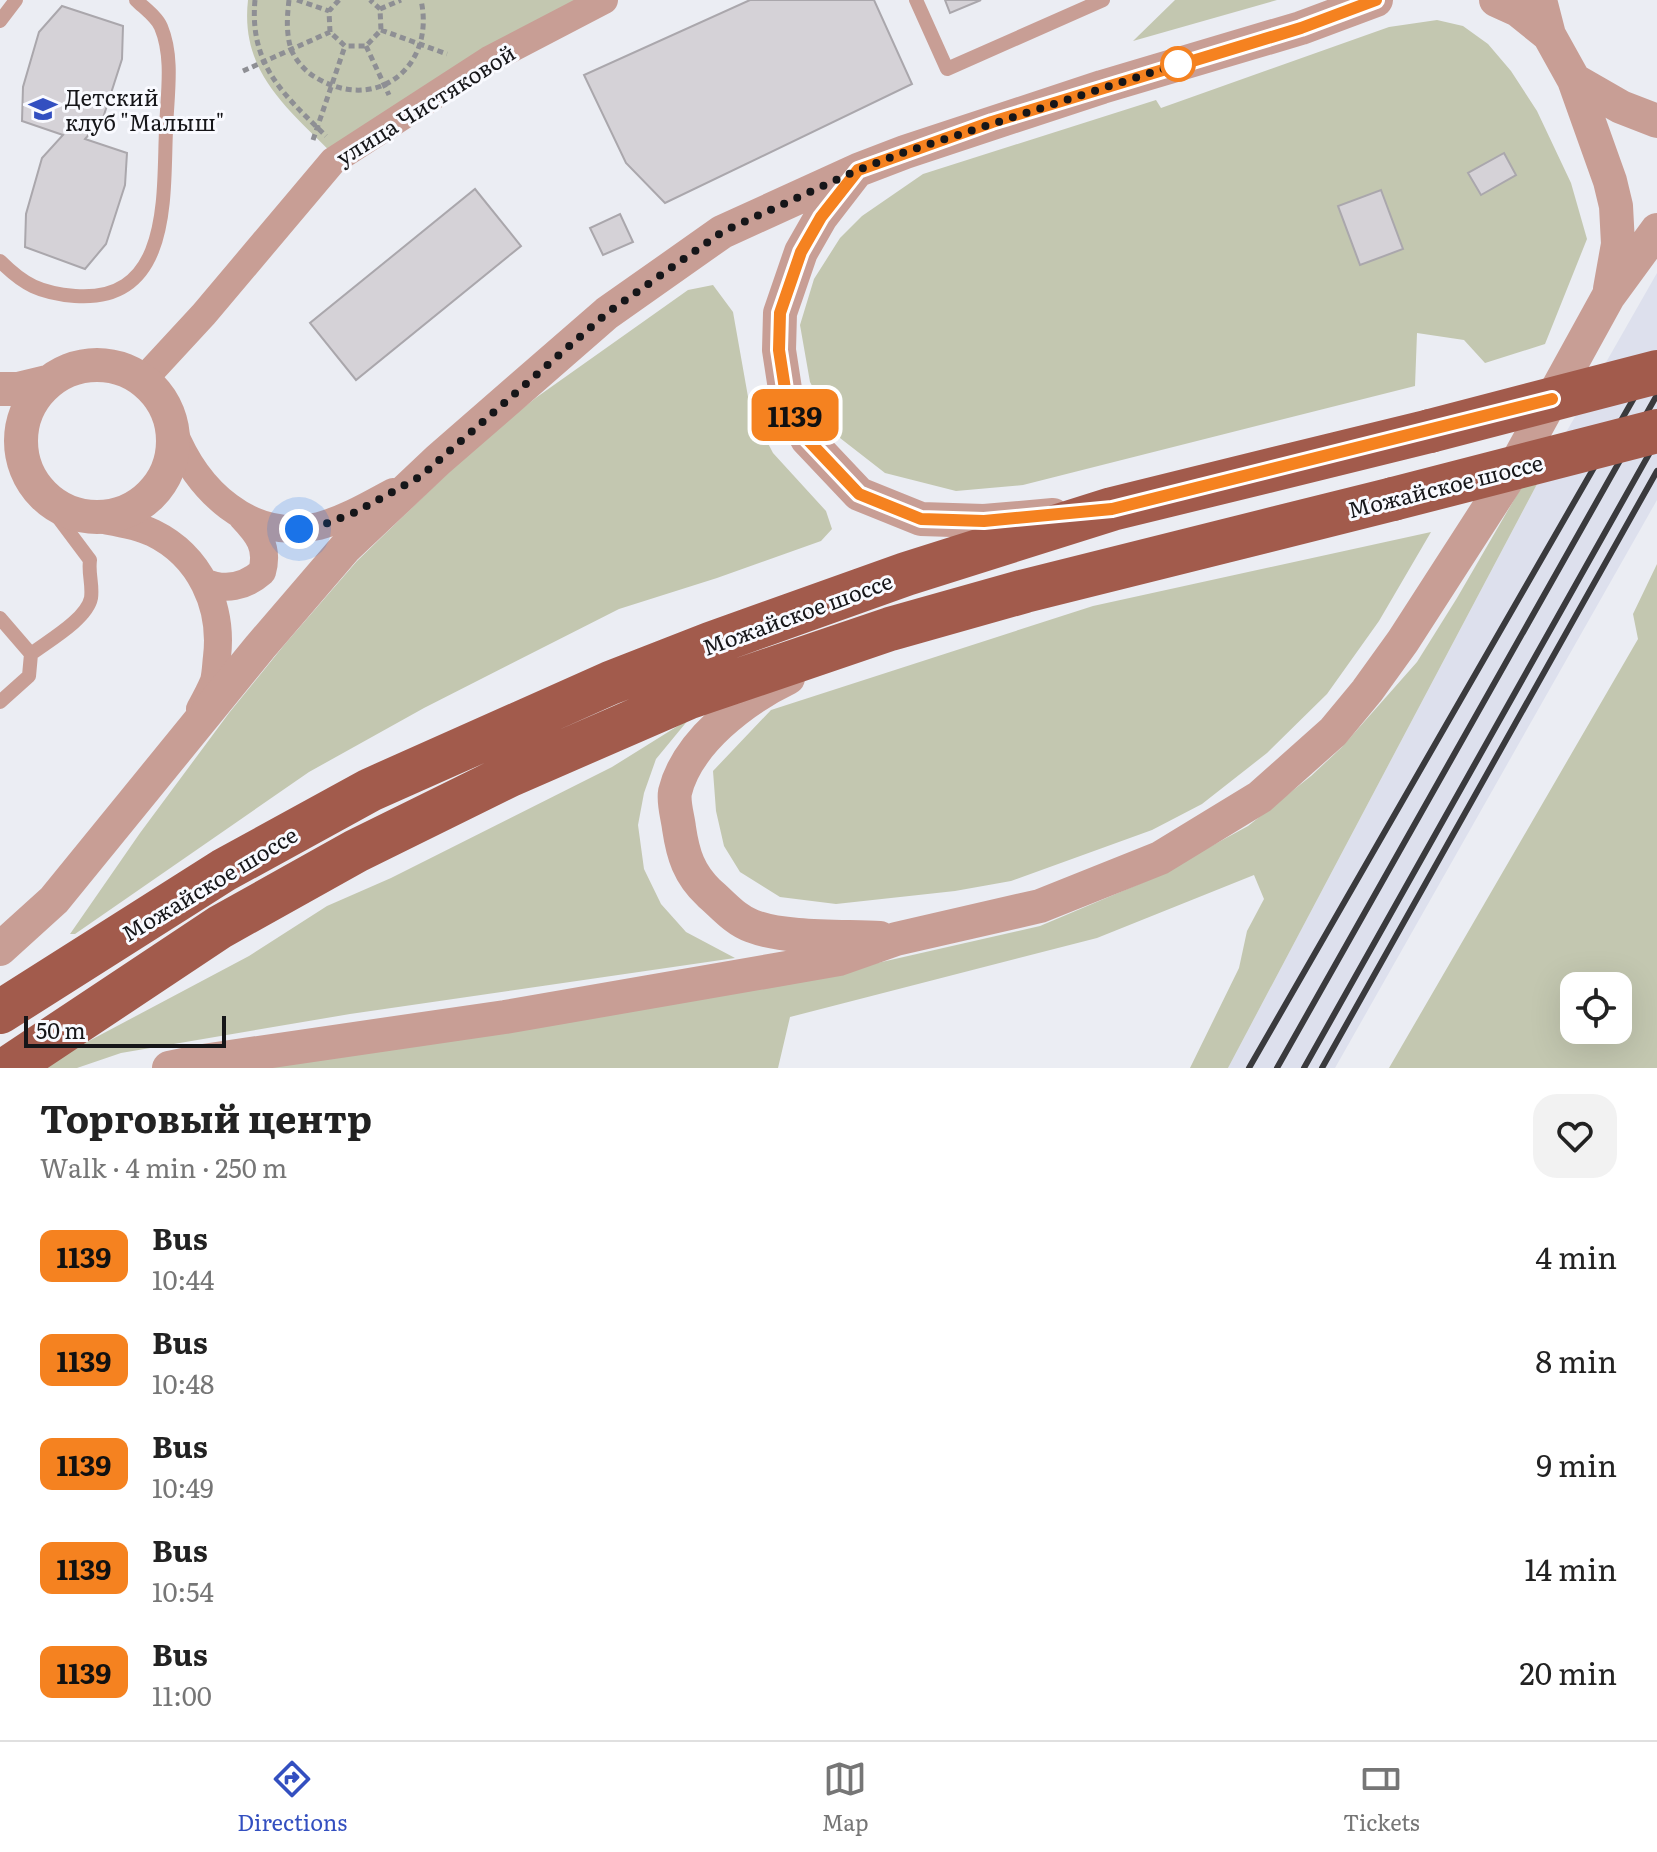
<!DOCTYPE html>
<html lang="en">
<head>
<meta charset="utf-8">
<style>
  body { margin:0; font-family:Literata,serif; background:#f2f2f2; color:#222; height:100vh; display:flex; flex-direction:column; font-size:30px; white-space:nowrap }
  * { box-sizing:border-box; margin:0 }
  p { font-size:26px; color:#767676 }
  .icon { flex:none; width:44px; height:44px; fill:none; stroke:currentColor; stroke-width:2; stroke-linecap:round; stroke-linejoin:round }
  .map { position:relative; height:1068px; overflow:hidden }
  .panel { display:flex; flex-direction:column; background:#fff; flex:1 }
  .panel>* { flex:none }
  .badge { padding:0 16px; border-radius:12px; font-size:28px; line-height:52px }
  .controls { position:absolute; left:1560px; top:972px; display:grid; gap:16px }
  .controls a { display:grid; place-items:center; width:72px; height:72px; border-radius:16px; background:#fff; box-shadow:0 8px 32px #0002; font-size:40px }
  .scale { position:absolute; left:24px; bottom:20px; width:202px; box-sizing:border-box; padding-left:8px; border:4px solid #161619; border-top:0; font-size:22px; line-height:28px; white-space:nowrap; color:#161619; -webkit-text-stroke:6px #f9faff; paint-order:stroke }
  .you { position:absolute; width:40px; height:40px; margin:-20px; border:6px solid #fff; border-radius:50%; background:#1a73e8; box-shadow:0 0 0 12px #1a73e833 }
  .map>.badge { position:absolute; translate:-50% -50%; box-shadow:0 0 0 4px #fff }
  .round { display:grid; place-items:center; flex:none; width:84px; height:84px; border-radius:24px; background:#f2f2f2 }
  .overview { display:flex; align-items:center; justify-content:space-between; height:136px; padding:0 40px }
  h1 { font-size:38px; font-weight:700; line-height:60px }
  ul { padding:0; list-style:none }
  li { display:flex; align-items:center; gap:24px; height:104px; padding:0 40px }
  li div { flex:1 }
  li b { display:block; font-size:30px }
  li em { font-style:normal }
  li .badge { min-width:88px; font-weight:700; text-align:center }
  .tab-bar { display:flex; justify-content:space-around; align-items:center; height:112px; border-top:2px solid #e0e0e0; background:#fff; font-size:22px; color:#767676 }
  .tab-bar a { display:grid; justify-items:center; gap:4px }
  .tab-bar .selected { color:#334fc0 }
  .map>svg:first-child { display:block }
  .built { fill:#dde0ed }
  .green { fill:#c3c7b0; fill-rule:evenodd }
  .building { fill:#d5d2d7; stroke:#aaa7ac; stroke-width:2 }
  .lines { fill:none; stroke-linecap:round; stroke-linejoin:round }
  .path { stroke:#8e8f94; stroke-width:5; stroke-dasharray:6 4; stroke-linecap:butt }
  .service { stroke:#c89e95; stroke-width:14 }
  .minor { stroke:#c89e95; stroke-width:28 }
  .tertiary { stroke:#c89e95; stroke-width:34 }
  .primary { stroke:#a25b4c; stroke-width:44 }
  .rail { stroke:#3a3a3d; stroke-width:6 }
  .primary-bridge { stroke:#a25b4c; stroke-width:44 }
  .line-casing { stroke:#fff; stroke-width:18 }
  .line { stroke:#f58220; stroke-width:12 }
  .walk { stroke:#161619; stroke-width:8; stroke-dasharray:0 14.4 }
  .stop-dot { fill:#fff; stroke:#f58220; stroke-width:4 }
  .labels { text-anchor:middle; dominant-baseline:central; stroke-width:6; stroke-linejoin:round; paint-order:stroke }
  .poi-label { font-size:22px; fill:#161619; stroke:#f9faff; text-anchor:start }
  .street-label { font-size:22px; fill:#161619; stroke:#f9faff }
</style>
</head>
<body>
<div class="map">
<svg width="1657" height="1068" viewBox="0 0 1657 1068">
  <rect width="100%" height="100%" fill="#ebedf3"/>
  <path class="built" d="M1657,273V500L1335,1068H1228L1544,471Z"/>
  <path class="green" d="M248,0H576L332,153C286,107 240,71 248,0Z
    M1175,0H1277L1133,41Z
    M1437,20L1463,26L1488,44L1511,71L1537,111L1571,183L1587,239L1545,344L1485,363L1464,340L1417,333L1415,386L1023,485L956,491L885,473L840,438L810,382L800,325L814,279L840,238L862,216L923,174L1156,100L1161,108L1389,27Z
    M713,285L733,312L750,408L760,428L773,453L826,511L832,529L821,541L717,578L619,609L424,708L309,772L75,934H70L140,833L229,713L285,644L357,561L482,440L537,397L688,290Z
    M1544,471L1228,1068H1190L1239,968L1247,931L1264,899L1254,875L1097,938L790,1017L778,1068H256L820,976L1040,926L1151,879L1248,826L1311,776L1341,748L1417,662L1457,598L1522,486Z
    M1431,532L1379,621L1327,694L1267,753L1202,804L1152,830L1011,881L955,891L836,904L780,897L740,872L724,846L716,811L713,771L771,710L1093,606Z
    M1657,564V1068H1389L1638,639L1633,614ZM1574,986H1618V1030H1574Z
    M689,719L656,759L644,793L638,825L644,869L661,904L686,932L735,958L350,1014L121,1053L77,1068H38L249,956L327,906L391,878L612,767Z"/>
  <path class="building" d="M750,0H874L912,84L665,203L626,163L584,75Z
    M945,0H981L950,13Z
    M62,6L123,26L122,59L103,118L85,139L127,153L125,185L106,244L85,269L25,247L26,214L42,158L63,135L22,121L23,87L39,32Z
    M1504,153L1516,175L1481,195L1468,173Z
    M475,189L521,246L356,380L310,323Z
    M1381,190L1403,249L1360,265L1338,206Z
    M620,214L633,242L603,255L590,228Z"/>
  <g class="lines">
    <path class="path" d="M255,0C249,65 284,95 326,136
      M289,0C287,17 286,33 291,49C295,60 306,72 315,77C375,114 436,68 421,0
      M297,0L329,11
      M339,0L329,11L330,32L345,46H366L381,30L380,9L370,0
      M380,9L401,0
      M381,30L447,54
      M366,46L389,95
      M243,71L330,32
      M313,140L345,46"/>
    <path class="service" d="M916,0L947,69L1103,0
      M0,21L16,0
      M0,261C24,285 40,293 75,296C172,303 163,195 166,130C167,96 174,58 161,27C157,17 144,8 136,0
      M0,618L31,654
      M0,702L29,676L31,654C48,641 87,619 91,598C93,585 88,573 90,560L36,488"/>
    <path class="minor" d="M143,380L204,314L333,161L489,60L604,0
      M173,430C196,489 250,543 319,526C345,519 369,505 393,492
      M93,518C113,522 135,524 153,533C200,556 223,606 217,657C216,665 216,673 214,681C210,691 205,700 200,709
      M204,582C225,591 245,587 262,572C269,547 258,534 242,517"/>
    <path class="tertiary" d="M1496,0L1518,10L1549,35
      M1540,0L1549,35L1574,80L1610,181L1616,206L1618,244L1610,289
      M1574,80L1621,107L1657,121
      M855,173L821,217L801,252L780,313L779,350L787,402L807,439L859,494L921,519L984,521L1053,515
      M21 441a76 76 0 1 1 152 0a76 76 0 1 1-152 0Z
      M0,389H18L47,382
      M788,678C744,699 687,742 675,792C673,803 678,818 679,828C683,855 689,874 709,893C723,905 735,920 752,926C785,939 844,936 880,938
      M0,949L54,900L260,647L345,548L438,460L607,313L722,232L858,170L905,152L1102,87L1301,28L1376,0
      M169,1068L203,1061L505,1017L839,959L896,939L1040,906L1160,858L1260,797L1333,732L1367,691L1403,641L1510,475L1608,297L1657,230"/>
    <path class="primary" d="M0,1012L224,870L370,790L610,683L710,644L906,574L1112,509L1430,431
      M8,1068L220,927L356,851L510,775L687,698L890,629L1025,591L1393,499"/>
    <path class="rail" d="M1249,1068L1657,358
      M1277,1068L1657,395
      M1304,1068L1657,440
      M1322,1068L1657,471"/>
    <path class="primary-bridge" d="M1430,431L1657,372
      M1393,499L1657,431"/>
  </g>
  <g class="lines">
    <defs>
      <path id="line" d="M1376,0L1301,28L992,122L858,170L821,217L801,252L780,313L779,350L787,402L807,439L859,494L921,519L984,521L1112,509L1552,399"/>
    </defs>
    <use href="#line" class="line-casing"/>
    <use href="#line" class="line"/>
    <path class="walk" d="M299,529L320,526L356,512L421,476L607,313L722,232L858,170L905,152L1178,64"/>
  </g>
  <defs>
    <symbol id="school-bare" viewBox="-9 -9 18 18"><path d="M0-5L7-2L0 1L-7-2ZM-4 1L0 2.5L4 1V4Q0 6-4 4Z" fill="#334fc0" stroke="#f9faff" stroke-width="2.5" paint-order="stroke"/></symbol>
  </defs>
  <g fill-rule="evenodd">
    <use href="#school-bare" x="23" y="89" width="40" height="40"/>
  </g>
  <circle class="stop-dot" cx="1178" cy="64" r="16"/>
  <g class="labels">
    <g class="poi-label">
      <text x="65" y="96">Детский<tspan x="65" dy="25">клуб "Малыш"</tspan></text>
    </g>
    <g class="street-label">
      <text transform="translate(425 104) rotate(-32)">улица Чистяковой</text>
      <text transform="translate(1445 485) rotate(-14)">Можайское шоссе</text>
      <text transform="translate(797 613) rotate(-20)">Можайское шоссе</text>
      <text transform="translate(209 883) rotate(-31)">Можайское шоссе</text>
    </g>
  </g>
</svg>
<div class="controls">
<a><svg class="icon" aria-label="locate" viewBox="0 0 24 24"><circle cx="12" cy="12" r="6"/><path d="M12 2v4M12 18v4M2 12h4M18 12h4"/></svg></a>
</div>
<div class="scale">50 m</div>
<div class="you" style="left:299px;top:529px"></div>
<b class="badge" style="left:795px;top:415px;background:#f58220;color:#111">1139</b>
</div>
<section class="panel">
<div class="overview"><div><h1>Торговый центр</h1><p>Walk · 4 min · 250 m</p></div><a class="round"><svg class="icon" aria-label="heart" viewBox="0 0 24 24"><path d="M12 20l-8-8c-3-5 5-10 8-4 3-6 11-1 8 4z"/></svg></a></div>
<ul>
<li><span class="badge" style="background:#f58220;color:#111">1139</span><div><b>Bus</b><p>10:44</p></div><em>4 min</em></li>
<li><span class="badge" style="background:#f58220;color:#111">1139</span><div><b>Bus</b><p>10:48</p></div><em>8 min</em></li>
<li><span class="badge" style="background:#f58220;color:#111">1139</span><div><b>Bus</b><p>10:49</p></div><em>9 min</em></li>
<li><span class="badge" style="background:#f58220;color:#111">1139</span><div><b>Bus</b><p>10:54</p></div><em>14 min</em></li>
<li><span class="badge" style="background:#f58220;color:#111">1139</span><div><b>Bus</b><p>11:00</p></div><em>20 min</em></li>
</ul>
</section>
<nav class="tab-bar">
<a class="selected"><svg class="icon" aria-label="directions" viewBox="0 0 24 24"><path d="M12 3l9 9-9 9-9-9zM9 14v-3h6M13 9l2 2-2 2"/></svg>Directions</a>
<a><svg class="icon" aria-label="map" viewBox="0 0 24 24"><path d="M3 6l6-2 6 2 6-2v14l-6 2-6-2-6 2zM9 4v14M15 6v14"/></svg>Map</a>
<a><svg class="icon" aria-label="tickets" viewBox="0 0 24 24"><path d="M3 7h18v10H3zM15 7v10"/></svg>Tickets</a>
</nav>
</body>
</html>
